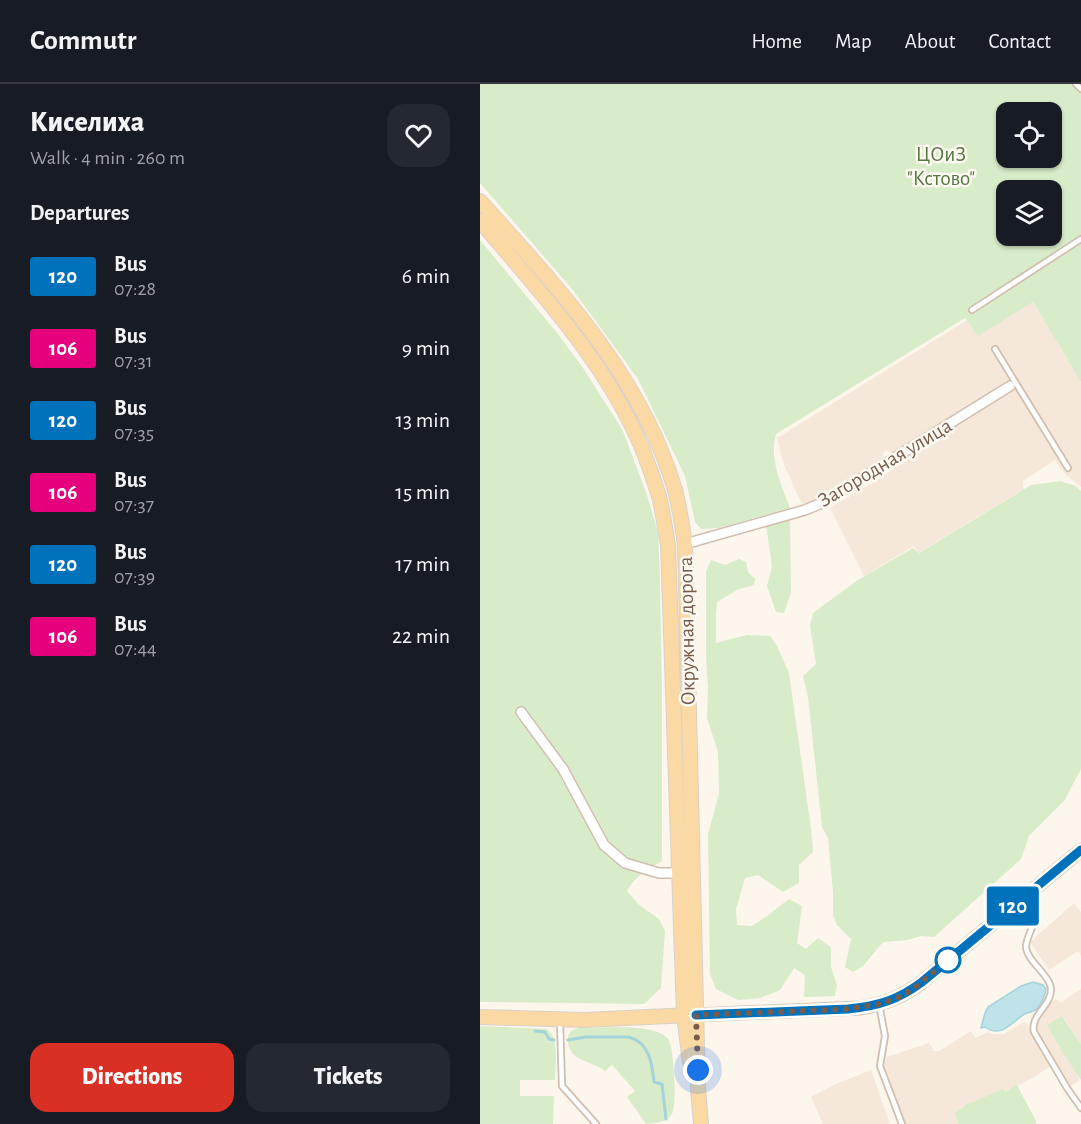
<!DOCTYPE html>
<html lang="en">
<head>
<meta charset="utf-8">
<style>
  body { margin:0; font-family:"Alegreya Sans",sans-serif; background:#242831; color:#f1f3f6; height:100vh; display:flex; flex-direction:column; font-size:22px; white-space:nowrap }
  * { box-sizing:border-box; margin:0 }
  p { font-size:20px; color:#9ea1a6 }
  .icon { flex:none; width:33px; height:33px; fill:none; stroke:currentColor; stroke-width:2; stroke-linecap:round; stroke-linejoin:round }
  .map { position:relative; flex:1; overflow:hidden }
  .panel { display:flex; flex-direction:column; background:#171b24; width:480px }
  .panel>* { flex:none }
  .badge { padding:0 12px; border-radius:4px; font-size:21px; line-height:39px }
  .buttons { position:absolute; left:516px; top:18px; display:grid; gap:12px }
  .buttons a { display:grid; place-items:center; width:66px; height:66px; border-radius:12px; background:#171b24; box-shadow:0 2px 4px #0004; font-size:30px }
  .you { position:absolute; width:30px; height:30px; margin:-15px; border:4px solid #fff; border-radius:50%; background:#1a73e8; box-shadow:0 0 0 9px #1a73e833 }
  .map>.badge { position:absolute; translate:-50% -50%; box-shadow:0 0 0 3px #fff }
  h2 { padding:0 30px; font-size:22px; line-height:54px }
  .round { display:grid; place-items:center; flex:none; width:63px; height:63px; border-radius:18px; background:#242831 }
  .overview { display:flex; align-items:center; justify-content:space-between; height:102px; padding:0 30px }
  h1 { font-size:28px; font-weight:800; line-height:45px }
  .cta { display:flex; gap:12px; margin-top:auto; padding:12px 30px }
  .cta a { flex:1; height:69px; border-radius:18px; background:#d93025; color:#fff; font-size:24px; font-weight:800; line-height:69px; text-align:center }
  .cta a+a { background:#242831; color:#f1f3f6 }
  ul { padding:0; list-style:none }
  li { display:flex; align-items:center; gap:18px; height:72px; padding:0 30px }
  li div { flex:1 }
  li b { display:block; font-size:22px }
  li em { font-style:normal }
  li .badge { min-width:66px; font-weight:700; text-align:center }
  header { display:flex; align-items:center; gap:36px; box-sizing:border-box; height:84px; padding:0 30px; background:#171b24; border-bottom:2px solid #363941 }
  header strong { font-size:28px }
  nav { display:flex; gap:33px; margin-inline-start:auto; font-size:21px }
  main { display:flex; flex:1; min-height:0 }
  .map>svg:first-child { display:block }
  .residential { fill:#f5e8da }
  .green { fill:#d8ecc9; fill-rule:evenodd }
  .water { fill:#bfe3e8; stroke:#a5d3da; stroke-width:1.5 }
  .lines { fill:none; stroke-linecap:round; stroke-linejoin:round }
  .stream { stroke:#a5d3da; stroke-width:3 }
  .service-casing { stroke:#d1beb0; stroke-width:8 }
  .minor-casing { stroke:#d1beb0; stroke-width:12 }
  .secondary-casing { stroke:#d6c0b0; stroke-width:15 }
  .primary-casing { stroke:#dad1cd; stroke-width:16 }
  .service { stroke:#fff; stroke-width:4.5 }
  .minor { stroke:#fff; stroke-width:9 }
  .secondary { stroke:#fff; stroke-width:12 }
  .primary { stroke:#fbd9a5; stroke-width:14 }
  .line-casing { stroke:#fff; stroke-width:14 }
  .line { stroke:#0072bc; stroke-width:9 }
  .walk { stroke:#7a5c4d; stroke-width:6; stroke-dasharray:0 10.8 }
  .stop-dot { fill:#fff; stroke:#0072bc; stroke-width:3 }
  .labels { text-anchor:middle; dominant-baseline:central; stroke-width:5; stroke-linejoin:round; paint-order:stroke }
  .park-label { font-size:21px; fill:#537a41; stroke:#fffaf3 }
  .street-label { font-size:21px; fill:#7a5c4d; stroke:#fffaf3 }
</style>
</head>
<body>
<header>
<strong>Commutr</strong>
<nav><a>Home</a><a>Map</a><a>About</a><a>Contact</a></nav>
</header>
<main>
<section class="panel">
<div class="overview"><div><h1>Киселиха</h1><p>Walk · 4 min · 260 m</p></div><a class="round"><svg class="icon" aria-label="heart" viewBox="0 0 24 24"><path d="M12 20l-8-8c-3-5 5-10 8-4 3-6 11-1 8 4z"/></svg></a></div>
<h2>Departures</h2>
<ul>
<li><span class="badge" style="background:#0072bc;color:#fff">120</span><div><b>Bus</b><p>07:28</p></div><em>6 min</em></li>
<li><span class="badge" style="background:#e6007e;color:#fff">106</span><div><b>Bus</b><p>07:31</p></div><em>9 min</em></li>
<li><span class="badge" style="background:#0072bc;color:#fff">120</span><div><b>Bus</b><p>07:35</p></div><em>13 min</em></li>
<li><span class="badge" style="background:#e6007e;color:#fff">106</span><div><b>Bus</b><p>07:37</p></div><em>15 min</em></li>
<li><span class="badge" style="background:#0072bc;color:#fff">120</span><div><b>Bus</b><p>07:39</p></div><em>17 min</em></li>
<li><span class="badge" style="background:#e6007e;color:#fff">106</span><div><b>Bus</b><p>07:44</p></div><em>22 min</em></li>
</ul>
<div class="cta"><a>Directions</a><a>Tickets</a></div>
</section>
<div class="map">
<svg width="601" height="1040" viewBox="0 0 601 1040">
  <rect width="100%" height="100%" fill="#fdf6ec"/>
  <path class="residential" d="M553,218L601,298V403L586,391L575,376L543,397L544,405L438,469L434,462L384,492L350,424L397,396L456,357L465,351L464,349L532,306L528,298L411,371L407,366L403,369V376L342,415L328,421L322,419L319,414L303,378L297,354L487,236L498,251Z
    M594,819L601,828V872L598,867L569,886L550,858Z
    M601,905V960L583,932L599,997L589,1003L561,956L556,946V942L557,938L568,921L576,915L580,919Z
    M544,938L547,940L571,982L551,995L525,1008L523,1005L482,1023L475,1029L478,1040H424L422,1034V1027L420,1026L408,994L405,979L407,973L449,959L452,963L453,967H459L491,947L495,954L508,948L511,950H524Z
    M391,986L410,1040H343L331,1013L356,1000Z"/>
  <path class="green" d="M0,0H601V298L553,218L498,252L485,234L296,350C289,376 301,400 310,424L238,444L221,445L215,438L205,392L158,295L93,206L0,99ZM526,28H572V74H526ZM526,106H572V152H526Z
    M0,156L78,250L103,284L142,345L166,408L178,448L180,497L182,605V777C168,785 154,793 147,807L158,820L179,835L185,847L181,904L164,920L0,918Z
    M581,397L596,402L601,407V685L584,717L549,752L541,775L454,853L441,852L428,856L403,858L383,882L373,888L365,883L371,855L357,841L353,831V808L348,754L342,743L328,613L323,592L336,580L330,542L333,529L378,496L433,464L439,469L551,401Z
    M310,435L311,509L304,529L296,528L287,502L292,482L286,441Z
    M259,475L266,478L268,488L275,495L274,501L257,506L237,518L236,529V559L267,551L290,552L297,562L309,589L331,745L333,768L319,781V799L303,808L278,791L265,794L256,825L257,841L272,842L287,832L309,815L322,822L317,859L326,865L338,854L351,863V883L357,901L355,912L324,913L325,891L314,884L300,906L281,914L258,916L236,905L230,890L228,750L239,710L238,668L227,634L228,603L226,575V487L231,476L245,481Z
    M582,932L601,960V996L581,966L567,941Z
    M0,942L67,945C80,955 75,981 75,996H40V1012H74L73,1040H0Z
    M99,944C120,944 165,940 182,950C185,952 187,953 189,956C194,966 197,1021 192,1030C187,1038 175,1039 166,1040L147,1013L155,1007L132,981L125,987C113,977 89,977 88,958C87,949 91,946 99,944Z
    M537,1001L556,1037V1040H478L475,1029L488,1019L493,1018L523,1005L525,1008Z"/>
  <path class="water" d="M553,898L563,901L566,905C565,911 563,917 559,922C555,928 553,927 547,929C534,934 523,956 505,943L501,944C503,937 504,929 508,923L541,902Z"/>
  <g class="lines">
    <path class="stream" d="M55,947L65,948L69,955L74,956
      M88,956L106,953H149C170,959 172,980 174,998L182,1000L186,1035"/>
    <defs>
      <path id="service" d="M596,0L601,5
        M492,226L601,155
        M515,265L588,384
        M538,819L554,839C551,846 547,854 546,862C546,877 571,891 571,906C571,922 550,931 554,948L587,1004L601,1024
        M399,920L405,952L400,982L422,1040
        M80,936L82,1002L116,1040"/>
      <path id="minor" d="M205,460L325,426L342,419L530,302
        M41,628L83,685L124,761L145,779L179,789H199"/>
      <path id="secondary" d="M216,931L380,924C404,920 423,913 442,898L601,766"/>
      <path id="primary" d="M0,117C78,204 161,291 195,406C200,424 202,443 205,460L218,1005L221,1040
        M0,137C60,208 126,278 162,364C168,379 174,396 179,412C183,428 185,445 188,461L204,932L210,978
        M0,933L103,936L211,931"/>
    </defs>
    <use href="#service" class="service-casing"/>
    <use href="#minor" class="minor-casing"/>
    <use href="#secondary" class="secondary-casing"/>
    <use href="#primary" class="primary-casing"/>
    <use href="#service" class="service"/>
    <use href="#minor" class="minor"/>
    <use href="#secondary" class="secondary"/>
    <use href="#primary" class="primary"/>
  </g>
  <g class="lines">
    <defs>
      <path id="line" d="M216,931L368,925C398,922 418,916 442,898L601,766"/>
    </defs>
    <use href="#line" class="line-casing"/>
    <use href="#line" class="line"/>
    <path class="walk" d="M218,986L216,931L368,925L399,920L417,914L433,905L476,870L468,876"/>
  </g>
  <circle class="stop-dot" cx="468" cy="876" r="12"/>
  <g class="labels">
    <g class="park-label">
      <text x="461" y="70">ЦОиЗ<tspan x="461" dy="24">"Кстово"</tspan></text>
    </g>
    <g class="street-label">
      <text transform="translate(405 379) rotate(-31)">Загородная улица</text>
      <text transform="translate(207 547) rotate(-91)">Окружная дорога</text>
    </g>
  </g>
</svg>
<div class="buttons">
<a><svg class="icon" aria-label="locate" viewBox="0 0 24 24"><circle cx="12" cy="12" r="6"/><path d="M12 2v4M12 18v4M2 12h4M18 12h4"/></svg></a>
<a><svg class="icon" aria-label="layers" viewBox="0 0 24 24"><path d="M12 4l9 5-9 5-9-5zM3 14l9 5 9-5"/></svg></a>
</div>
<div class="you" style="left:218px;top:986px"></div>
<b class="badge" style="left:533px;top:822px;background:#0072bc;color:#fff">120</b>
</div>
</main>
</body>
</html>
